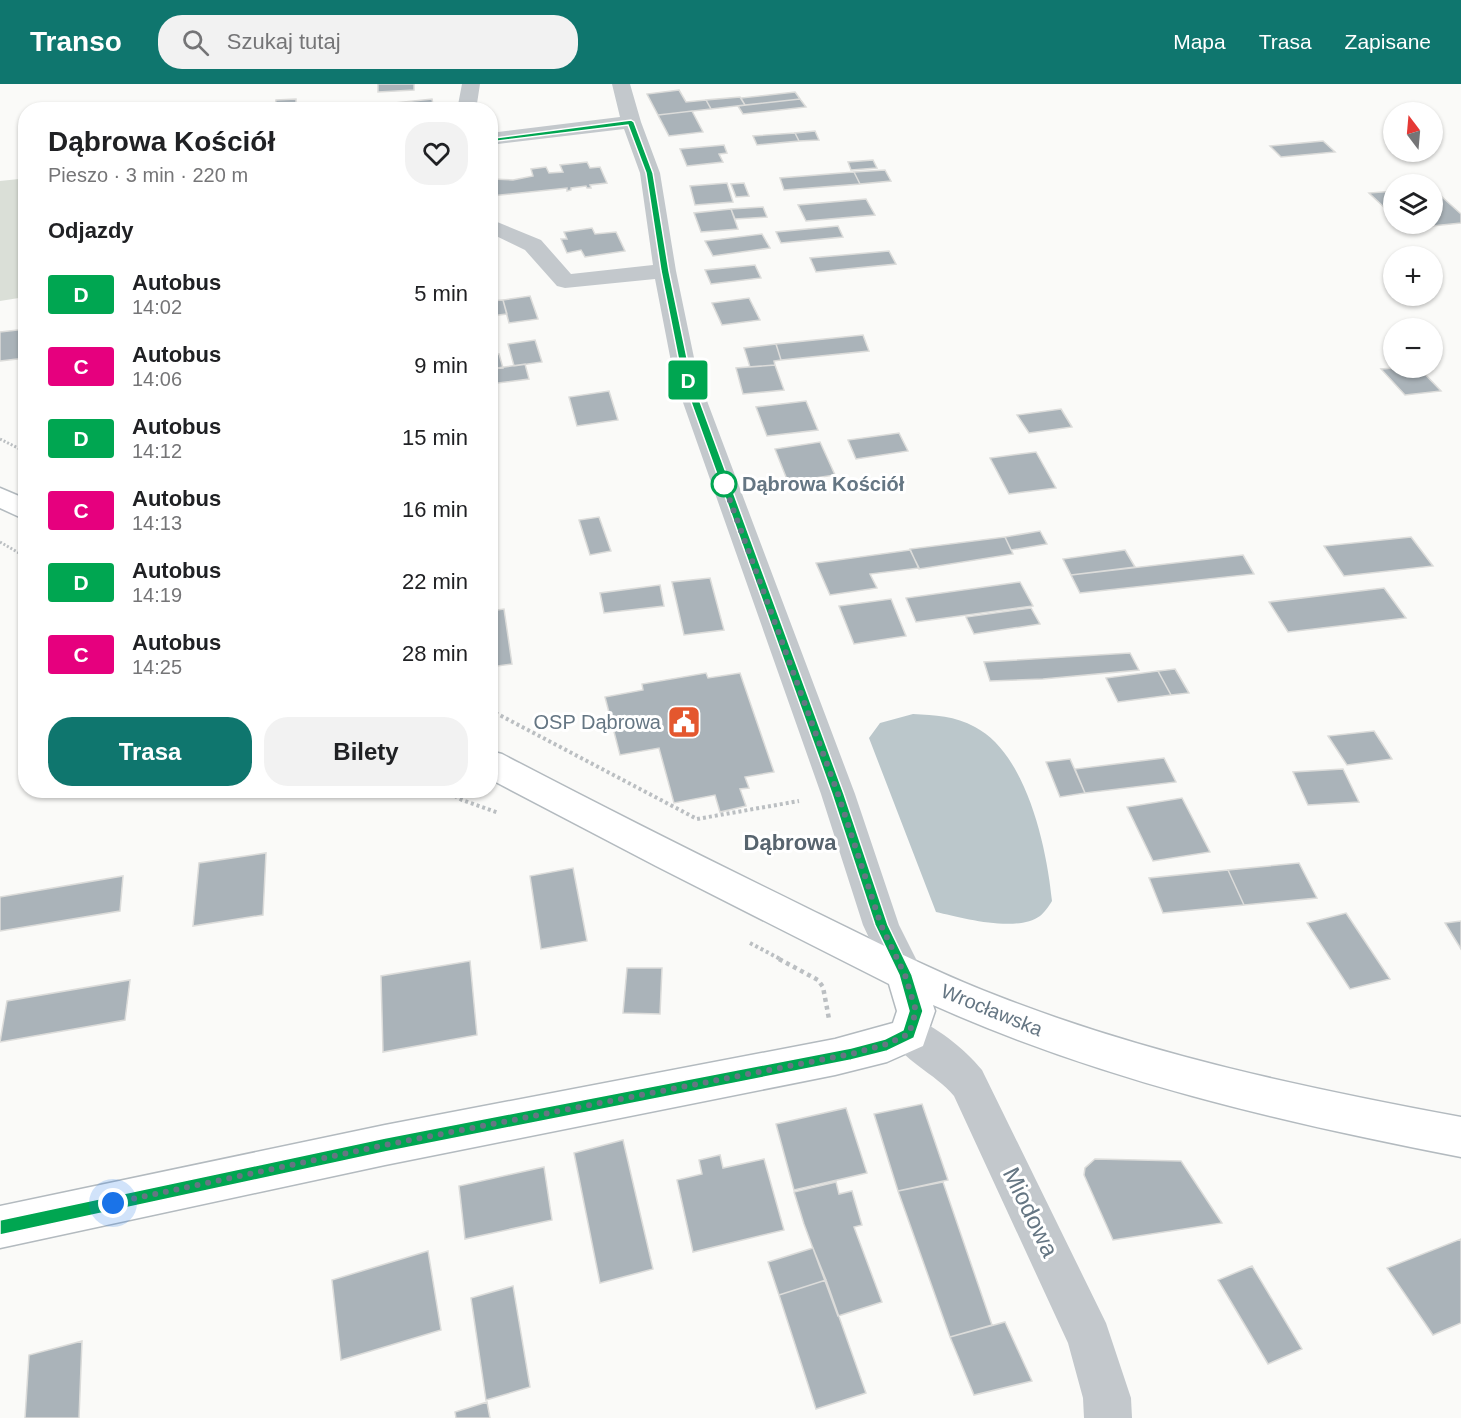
<!DOCTYPE html>
<html lang="pl">
<head>
<meta charset="utf-8">
<style>
  body { margin:0; font-family:Helvetica,sans-serif; background:#f2f2f2; color:#202124; height:100vh; display:flex; flex-direction:column; font-size:22px; white-space:nowrap }
  * { box-sizing:border-box; margin:0 }
  p { font-size:20px; color:#757577 }
  .icon { flex:none; width:33px; height:33px; fill:none; stroke:currentColor; stroke-width:2; stroke-linecap:round; stroke-linejoin:round }
  .map { position:relative; flex:1; overflow:hidden }
  .details { position:absolute; left:18px; top:18px; width:480px; height:696px; display:flex; flex-direction:column; background:#fff; border-radius:24px; box-shadow:0 2px 4px #0004 }
  .details>* { flex:none }
  .badge { padding:0 12px; border-radius:4px; font-size:21px; line-height:39px }
  .needle { width:39px; rotate:344deg }
  .buttons { position:absolute; left:1383px; top:18px; display:grid; gap:12px }
  .buttons a { display:grid; place-items:center; width:60px; height:60px; border-radius:50%; background:#fff; box-shadow:0 2px 4px #0004; font-size:30px }
  .you { position:absolute; width:30px; height:30px; margin:-15px; border:4px solid #fff; border-radius:50%; background:#1a73e8; box-shadow:0 0 0 9px #1a73e833 }
  .map>.badge { position:absolute; translate:-50% -50%; box-shadow:0 0 0 3px #fff }
  h2 { padding:0 30px; font-size:22px; line-height:54px }
  .round { display:grid; place-items:center; flex:none; width:63px; height:63px; border-radius:24px; background:#f2f2f2 }
  .headline { display:flex; align-items:center; justify-content:space-between; height:102px; padding:0 30px }
  h1 { font-size:28px; font-weight:600; line-height:45px }
  .cta { display:flex; gap:12px; margin-top:auto; padding:12px 30px }
  .cta a { flex:1; height:69px; border-radius:24px; background:#0f766e; color:#fff; font-size:24px; font-weight:600; line-height:69px; text-align:center }
  .cta a+a { background:#f2f2f2; color:#202124 }
  ul { padding:0; list-style:none }
  li { display:flex; align-items:center; gap:18px; height:72px; padding:0 30px }
  li div { flex:1 }
  li b { display:block; font-size:22px }
  li em { font-style:normal }
  li .badge { min-width:66px; font-weight:700; text-align:center }
  header { display:flex; align-items:center; gap:36px; box-sizing:border-box; height:84px; padding:0 30px; background:#0f766e; color:#fff }
  header strong { font-size:28px }
  nav { display:flex; gap:33px; margin-inline-start:auto; font-size:21px }
  .search { width:420px; height:54px; background:#f2f2f2; display:flex; align-items:center; gap:15px; box-sizing:border-box; padding:0 21px; border-radius:24px; color:#757577; font-size:22px }
  .map>svg:first-child { display:block }
  .green { fill:#dadfd7 }
  .water { fill:#bbc7cb }
  .building { fill:#aab3b9; stroke:#dcdcda; stroke-width:1.5 }
  .lines { fill:none; stroke-linecap:round; stroke-linejoin:round }
  .secondary-casing { stroke:#b3babf; stroke-width:3 }
  .path-far2 { stroke:#bbbfc2; stroke-width:3; stroke-dasharray:2 2; stroke-linecap:butt }
  .path-far1 { stroke:#bbbfc2; stroke-width:4; stroke-dasharray:3 3; stroke-linecap:butt }
  .path { stroke:#bbbfc2; stroke-width:4.5; stroke-dasharray:4 4; stroke-linecap:butt }
  .street { fill:#c3c8cc; fill-rule:evenodd }
  .secondary { fill:#fff; fill-rule:evenodd }
  .line { fill:#00a651; stroke:#fff; stroke-width:1.5 }
  .walk { stroke:#657683; stroke-width:6; stroke-dasharray:0 10.8 }
  .stop-dot { fill:#fff; stroke:#00a651; stroke-width:3 }
  .labels { text-anchor:middle; dominant-baseline:central; stroke-width:6; stroke-linejoin:round; paint-order:stroke }
  .stop-label { font-size:20px; font-weight:bold; fill:#657683; stroke:#fff; text-anchor:start }
  .poi-label { font-size:20px; fill:#657683; stroke:#fff; text-anchor:end }
  .street-label { font-size:20px; fill:#657683; stroke:#fff }
  .quarter-label { font-size:22px; font-weight:bold; fill:#57646e; stroke:#fff }
  .near-street-label { font-size:24px; fill:#657683; stroke:#fff }
</style>
</head>
<body>
<header>
<strong>Transo</strong>
<div class="search"><svg class="icon" aria-label="search" viewBox="0 0 24 24"><circle cx="10" cy="10" r="6"/><path d="M15 15l6 6"/></svg>Szukaj tutaj</div>
<nav><a>Mapa</a><a>Trasa</a><a>Zapisane</a></nav>
</header>
<div class="map">
<svg width="1461" height="1334" viewBox="0 0 1461 1334">
  <rect width="100%" height="100%" fill="#fafaf8"/>
  <path class="green" d="M19,95L25,96V213L0,217V97Z"/>
  <path class="water" d="M913,630C935,631 955,632 975,643C1027,670 1047,765 1052,817C1049,822 1044,829 1040,832C1016,849 963,834 936,828L869,654L880,639Z"/>
  <path class="building" d="M378,0H414V6L378,8Z
    M679,6L686,18L706,16L711,25L658,31L647,10Z
    M795,8L800,15L745,21L741,14Z
    M740,13L745,21L711,25L706,16Z
    M296,15V21L275,22L276,16Z
    M432,15L434,26H395V19Z
    M800,15L806,23L743,30L738,22Z
    M395,19V26H357V22Z
    M692,27L703,48L669,52L658,31Z
    M815,47L819,56L799,57L795,49Z
    M795,49L799,57L757,61L753,52Z
    M1323,57L1335,68L1281,73L1270,62Z
    M724,61L727,69L719,70L723,78L687,82L680,65Z
    M873,76L877,84L851,86L848,78Z
    M587,78L590,84L600,83L607,99L590,101L591,104H587L586,102L571,104V106L567,107V104L491,112L495,109L492,95L513,96L533,92L531,85L546,83L549,89L563,88L560,81Z
    M885,86L891,97L860,100L854,88Z
    M854,88L860,100L784,106L780,94Z
    M727,99L733,118L695,121L690,102Z
    M744,99L749,112L736,113L731,100Z
    M1432,104L1461,130V139L1432,142L1429,140H1432Z
    M1394,107V126H1387L1369,109Z
    M866,115L875,131L806,137L798,121Z
    M763,123L767,133L735,135L731,125Z
    M731,125L738,145L701,148L694,129Z
    M838,142L843,153L781,159L776,148Z
    M592,144L595,150L616,148L625,167L585,173L581,166L567,169L561,155H567L564,148Z
    M762,150L770,164L713,172L705,157Z
    M889,167L896,180L816,188L810,174Z
    M755,181L761,194L711,200L705,186Z
    M530,212L538,235L509,239L503,216Z
    M749,214L760,236L722,241L712,219Z
    M503,216L507,230L490,232V217Z
    M26,245V274L0,277V248Z
    M863,251L869,267L781,276L776,260Z
    M535,256L542,278L514,282L508,260Z
    M776,260L781,276L774,277L775,281L750,283L744,264Z
    M499,270L503,284L490,285V272Z
    M525,280L529,295L490,300V285Z
    M775,281L784,306L743,310L736,284Z
    M1395,284H1419L1441,307L1405,311L1381,285Z
    M609,307L618,336L577,342L569,313Z
    M806,317L818,346L767,352L756,323Z
    M1061,325L1072,343L1029,349L1017,331Z
    M899,349L908,367L856,375L848,356Z
    M820,358L835,391L788,398L775,365Z
    M1036,368L1056,404L1009,410L990,374Z
    M599,433L611,467L590,471L579,436Z
    M1040,447L1047,460L1011,466L1005,453Z
    M1005,453L1013,470L919,485L910,465Z
    M1411,453L1433,482L1344,492L1324,462Z
    M910,466L919,484L870,490L877,504L830,511L816,479Z
    M1125,466L1135,483L1071,491L1063,475Z
    M1243,471L1254,490L1080,509L1071,491Z
    M710,494L724,546L684,551L672,498Z
    M1020,498L1033,522L916,538L906,514Z
    M660,501L664,522L604,529L600,509Z
    M1384,504L1406,534L1288,548L1269,518Z
    M891,515L906,552L854,560L839,522Z
    M1031,524L1040,540L974,550L966,533Z
    M504,525L512,580L490,583V527Z
    M1130,569L1139,586L1043,595L990,597L984,578Z
    M1175,585L1189,609L1171,611L1158,587Z
    M1158,587L1171,611L1118,618L1106,594Z
    M706,589L708,594L740,589L774,688L745,693L749,704L740,705L746,722L720,728L715,711L674,719L659,664L620,671L605,613L643,606L642,600Z
    M1374,647L1392,675L1347,681L1328,652Z
    M1164,674L1176,698L1085,709L1075,685Z
    M1070,675L1085,709L1060,713L1046,678Z
    M1343,685L1359,718L1308,721L1293,688Z
    M1182,714L1210,768L1153,777L1127,723Z
    M266,769L263,831L193,842L199,779Z
    M1299,779L1317,814L1244,821L1228,786Z
    M573,784L587,857L541,865L530,792Z
    M1228,786L1244,821L1163,829L1149,794Z
    M123,792L120,827L0,847V813Z
    M1346,829L1390,895L1350,905L1307,839Z
    M1461,837V865L1445,839Z
    M470,877L477,951L383,968L381,892Z
    M627,884H662L660,930L623,929Z
    M130,896L125,936L0,958L7,917Z
    M922,1020L948,1096L898,1107L874,1030Z
    M846,1024L867,1089L794,1106L776,1040Z
    M623,1056L653,1185L600,1199L574,1069Z
    M720,1071L723,1084L764,1075L784,1146L693,1168L677,1096L702,1090L699,1076Z
    M1095,1075L1181,1077L1222,1139L1113,1156L1084,1091L1085,1084Z
    M544,1083L552,1136L465,1155L459,1102Z
    M836,1098L839,1110L852,1107L862,1141L854,1143L882,1218L838,1232L804,1140L794,1108Z
    M943,1098L992,1241L950,1253L898,1107Z
    M1461,1155V1239L1433,1251L1387,1184Z
    M813,1164L826,1196L779,1211L768,1178Z
    M428,1167L441,1246L341,1276L332,1196Z
    M1252,1182L1302,1265L1268,1280L1218,1196Z
    M826,1196L866,1309L816,1325L779,1211Z
    M513,1202L530,1303L486,1316L471,1214Z
    M1005,1238L1032,1297L974,1311L950,1253Z
    M82,1257L79,1334H25L29,1271Z
    M487,1318L490,1334H456L455,1328Z"/>
  <g class="lines">
    <defs>
      <path id="secondary" d="M0,404L26,415V436L0,424Z
        M490,667L502,670C603,723 705,774 807,824C871,855 934,888 1000,913C1149,971 1305,1004 1461,1033V1073C1281,1038 1101,996 933,921L935,927L923,962L887,978L835,991L385,1081L0,1164V1122L385,1041L835,955L893,939L897,927L889,900L656,782L490,695Z"/>
    </defs>
    <use href="#secondary" class="secondary-casing"/>
    <path class="path-far2" d="M0,355L26,368
      M0,458L26,473"/>
    <path class="path-far1" d="M490,626L697,735L799,717
      M444,706L462,716L499,729
      M750,859L782,876"/>
    <path class="path" d="M779,875L818,896L823,903L829,935"/>
    <path class="street" d="M462,0H480L476,26H457Z
      M612,0H630L641,38L660,89L676,187L698,293L855,710L899,841L924,891L918,903L905,907L892,903L863,841L821,710L674,293L655,195L565,204L557,202L525,166L490,149V135L541,156L571,190L653,181L640,89L624,45L490,61V49L620,33Z
      M909,932C936,942 964,964 982,986L1106,1239L1131,1314L1132,1334H1084L1083,1314L1068,1259L954,1012C935,989 902,977 889,950L895,938Z"/>
    <use href="#secondary" class="secondary"/>
  </g>
  <path class="line" d="M631,36L634,38L653,89L669,187L691,293L844,710L888,841L912,891L923,927L914,954L887,967L851,976L385,1068L0,1151V1136L385,1054L851,964L885,955L903,946L909,927L899,891L875,841L832,710L682,293L661,187L646,89L628,41L490,58L487,55Z"/>
  <g class="lines">
    <path class="walk" d="M113,1119L385,1061L851,970L887,960L909,950L916,927L905,891L881,841L838,710L722,395L724,400"/>
  </g>
  <defs>
    <symbol id="civic-square" viewBox="-11 -11 22 22"><rect x="-9" y="-9" width="18" height="18" rx="4" fill="#e4572e" stroke="#fff"/><path d="M-.6-6.5H3V-4.5H.6V-3L4-1V1h2V6H-6V1h2V-1L-.6-3ZM-1.2 2.5V6h2.4V2.5Z" fill="#fff"/></symbol>
  </defs>
  <g fill-rule="evenodd">
    <use href="#civic-square" x="665" y="619" width="38" height="38"/>
  </g>
  <circle class="stop-dot" cx="724" cy="400" r="12"/>
  <g class="labels">
    <g class="stop-label">
      <text x="742" y="400">Dąbrowa Kościół</text>
    </g>
    <g class="poi-label">
      <text x="661" y="638">OSP Dąbrowa</text>
    </g>
    <g class="street-label">
      <text transform="translate(992 926) rotate(22)">Wrocławska</text>
    </g>
    <g class="quarter-label">
      <text x="790" y="758">Dąbrowa</text>
    </g>
    <g class="near-street-label">
      <text transform="translate(1031 1128) rotate(64)">Miodowa</text>
    </g>
  </g>
</svg>
<div class="buttons">
<a><svg class="needle" viewBox="-14 -14 28 28"><path d="M0-13l5 13h-10z" fill="#e53935"/><path d="M0 13l5-13h-10z" fill="#757577"/></svg></a>
<a><svg class="icon" aria-label="layers" viewBox="0 0 24 24"><path d="M12 4l9 5-9 5-9-5zM3 14l9 5 9-5"/></svg></a>
<a>+</a>
<a>−</a>
</div>
<div class="you" style="left:113px;top:1119px"></div>
<b class="badge" style="left:688px;top:296px;background:#00a651;color:#fff">D</b>
<section class="details">
<div class="headline"><div><h1>Dąbrowa Kościół</h1><p>Pieszo · 3 min · 220 m</p></div><a class="round"><svg class="icon" aria-label="heart" viewBox="0 0 24 24"><path d="M12 20l-8-8c-3-5 5-10 8-4 3-6 11-1 8 4z"/></svg></a></div>
<h2>Odjazdy</h2>
<ul>
<li><span class="badge" style="background:#00a651;color:#fff">D</span><div><b>Autobus</b><p>14:02</p></div><em>5 min</em></li>
<li><span class="badge" style="background:#e6007e;color:#fff">C</span><div><b>Autobus</b><p>14:06</p></div><em>9 min</em></li>
<li><span class="badge" style="background:#00a651;color:#fff">D</span><div><b>Autobus</b><p>14:12</p></div><em>15 min</em></li>
<li><span class="badge" style="background:#e6007e;color:#fff">C</span><div><b>Autobus</b><p>14:13</p></div><em>16 min</em></li>
<li><span class="badge" style="background:#00a651;color:#fff">D</span><div><b>Autobus</b><p>14:19</p></div><em>22 min</em></li>
<li><span class="badge" style="background:#e6007e;color:#fff">C</span><div><b>Autobus</b><p>14:25</p></div><em>28 min</em></li>
</ul>
<div class="cta"><a>Trasa</a><a>Bilety</a></div>
</section>
</div>
</body>
</html>
